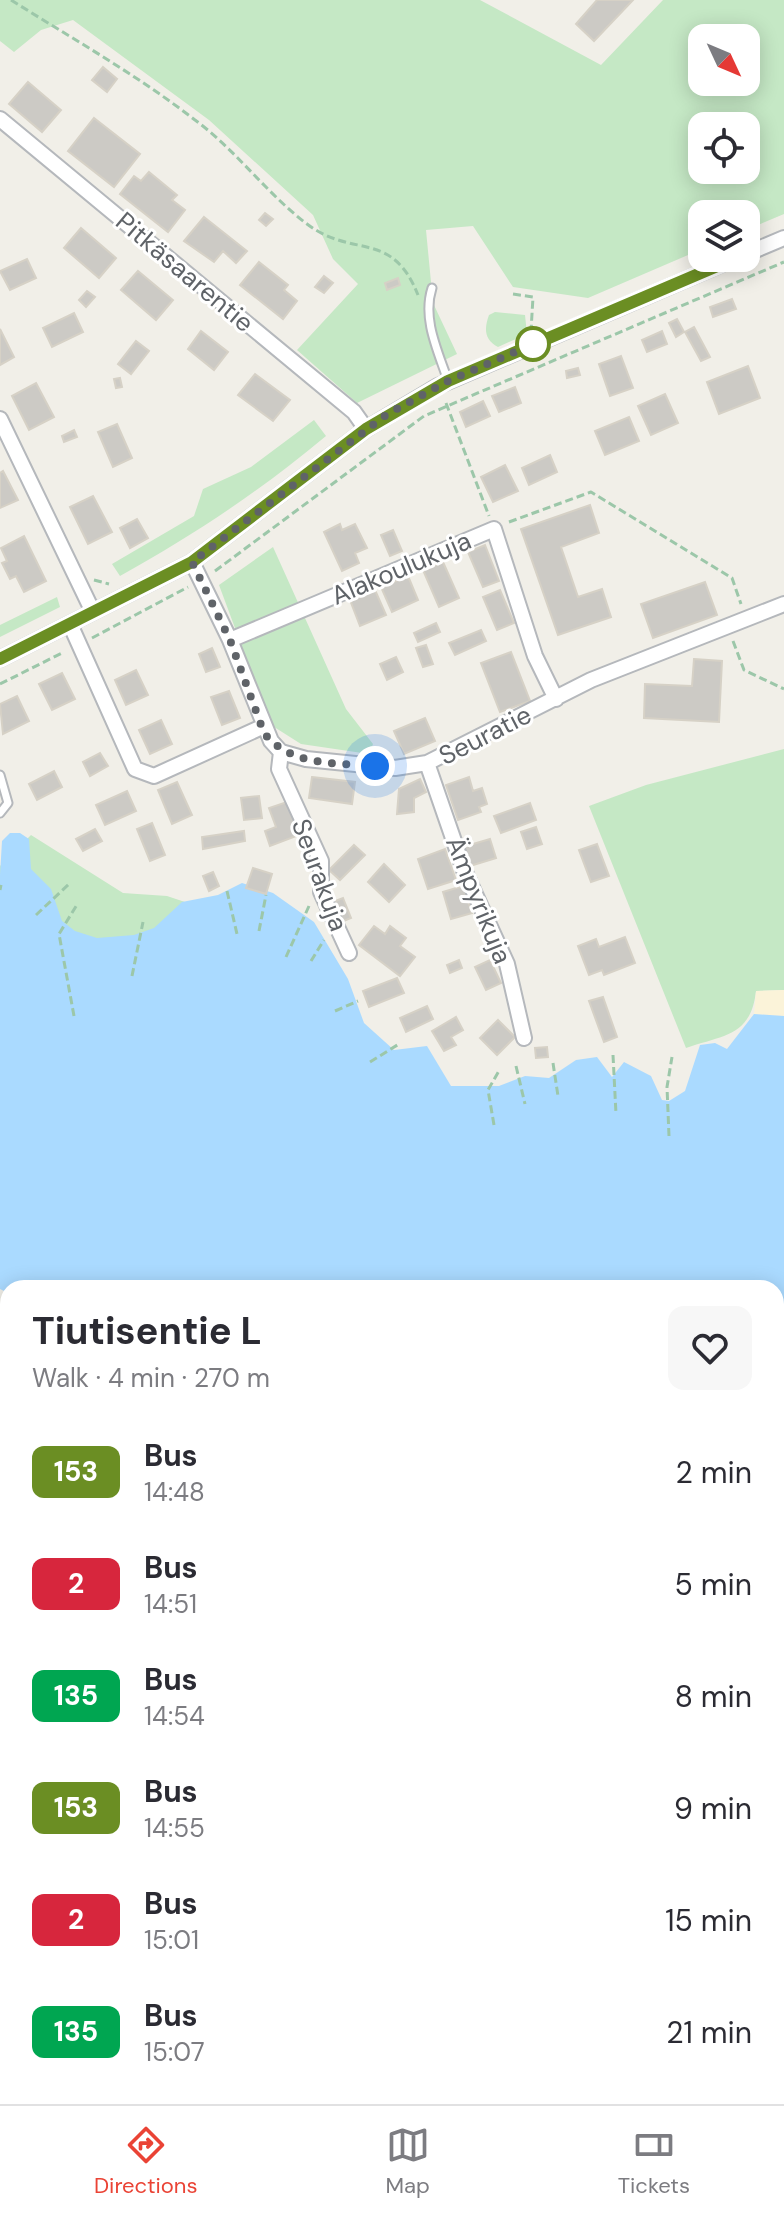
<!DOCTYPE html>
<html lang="en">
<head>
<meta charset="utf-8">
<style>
  body { margin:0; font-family:"DM Sans",sans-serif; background:#f7f7f7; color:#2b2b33; height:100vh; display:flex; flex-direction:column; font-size:30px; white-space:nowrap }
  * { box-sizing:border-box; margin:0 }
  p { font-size:26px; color:#7c7c81 }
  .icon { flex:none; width:44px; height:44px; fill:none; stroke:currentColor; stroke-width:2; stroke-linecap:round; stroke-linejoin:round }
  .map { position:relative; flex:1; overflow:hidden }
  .sheet { position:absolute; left:0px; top:1280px; width:784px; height:824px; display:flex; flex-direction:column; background:#fff; border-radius:24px 24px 0 0; box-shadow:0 4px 20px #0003 }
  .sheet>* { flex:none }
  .badge { padding:0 16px; border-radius:12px; font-size:28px; line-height:52px }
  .needle { width:52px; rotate:134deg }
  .fabs { position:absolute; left:688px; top:24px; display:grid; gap:16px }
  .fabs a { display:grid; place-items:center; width:72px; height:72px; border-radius:16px; background:#fff; box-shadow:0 4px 20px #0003; font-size:40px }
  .you { position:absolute; width:40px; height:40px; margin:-20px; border:6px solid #fff; border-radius:50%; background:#1a73e8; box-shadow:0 0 0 12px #1a73e833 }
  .map>.badge { position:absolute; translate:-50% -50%; box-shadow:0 0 0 4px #fff }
  .round { display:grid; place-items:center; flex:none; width:84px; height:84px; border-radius:16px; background:#f7f7f7 }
  .summary { display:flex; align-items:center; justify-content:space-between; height:136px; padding:0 32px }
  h1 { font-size:38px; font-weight:700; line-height:60px }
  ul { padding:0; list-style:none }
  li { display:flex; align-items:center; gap:24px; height:112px; padding:0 32px }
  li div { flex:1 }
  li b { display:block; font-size:30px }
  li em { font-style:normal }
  li .badge { min-width:88px; font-weight:700; text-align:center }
  .tabs { display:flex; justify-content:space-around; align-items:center; height:112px; border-top:2px solid #e1e1e2; background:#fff; font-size:22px; color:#7c7c81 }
  .tabs a { display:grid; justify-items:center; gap:4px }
  .tabs .selected { color:#ea4335 }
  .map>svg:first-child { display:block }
  .green { fill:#c5e8c5; fill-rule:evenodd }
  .sand { fill:#fbf3d9 }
  .water { fill:#aadaff }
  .building { fill:#cccac5; stroke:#d6d1c6; stroke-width:2 }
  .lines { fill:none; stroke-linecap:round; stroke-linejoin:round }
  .lane-casing { stroke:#b5b8bc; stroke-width:11 }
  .street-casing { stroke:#b5b8bc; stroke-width:18 }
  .path { stroke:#9cc7a9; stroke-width:3; stroke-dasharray:8 4; stroke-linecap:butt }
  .lane { stroke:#fff; stroke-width:7 }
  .street { stroke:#fff; stroke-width:14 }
  .line-casing { stroke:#fff; stroke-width:18 }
  .line { stroke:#6b8e23; stroke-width:12 }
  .walk { stroke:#5f6368; stroke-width:8; stroke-dasharray:0 14.4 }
  .stop-dot { fill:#fff; stroke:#6b8e23; stroke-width:4 }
  .labels { text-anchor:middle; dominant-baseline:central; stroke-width:6; stroke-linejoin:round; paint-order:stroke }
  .street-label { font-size:26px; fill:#5f6368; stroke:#fff }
</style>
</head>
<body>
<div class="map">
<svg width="784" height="2104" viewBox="0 0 784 2104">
  <rect width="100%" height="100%" fill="#f1efe8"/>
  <path class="green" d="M0,0H480L601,65L663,0H784V214L746,230V214H702V249L588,298L513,287L473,226L426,230L433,303L457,354L357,403L297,350L358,284L333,259L313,215L209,120L73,20L41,30L14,52L0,41ZM702,38H746V82H702ZM702,126H746V170H702Z
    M495,312L525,315L527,334L498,347C484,339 484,329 489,315Z
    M314,420L326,436C259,492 195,534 120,576L112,564L194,516L203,489L251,467Z
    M273,547L346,709L373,744L369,754L301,744L271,725L219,585Z
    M57,597L60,607L0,637V625Z
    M784,749V990L756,991C751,1036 724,1035 686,1048L589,806L646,785Z
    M31,835L123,893L167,896L194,905L144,952L49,939L0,899V866Z
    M776,2079L784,2086V2104H672L678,2096H776Z"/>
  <path class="sand" d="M784,990V1016L754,1014L756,991Z"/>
  <path class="water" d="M10,833H20L29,839L31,869L51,889L62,921L75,931L97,938L134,935L154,928L182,902L218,895L242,883L273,893L314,922L348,979L364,1023L394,1050L427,1046L451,1086H499L525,1076L549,1078L576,1060L597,1057L612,1077L624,1062L651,1076L662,1100L669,1101L685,1091L700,1045L715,1043L727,1049L754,1014L784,1016V2050H776V1288H8V1293L0,1289V875L2,841Z
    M8,1333V2096H628L627,2104H0V1340Z"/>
  <path class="building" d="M633,0L594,41L576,24L597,0Z
    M103,67L117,79L107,92L92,80Z
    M28,82L61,110L42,132L9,104Z
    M94,118L140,154L114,187L68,151Z
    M149,172L177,195L172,200L185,210L168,232L120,194L134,176L141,181Z
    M265,213L273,219L266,226L259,220Z
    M204,217L247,251L236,263L223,251L214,262L184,241Z
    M81,228L116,258L99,278L64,248Z
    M27,259L36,278L10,290L0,271Z
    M259,262L288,285L284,290L297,301L283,319L240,285Z
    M138,271L173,300L156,320L121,290Z
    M324,276L333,283L324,293L315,287Z
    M398,278L400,285L387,290L385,283Z
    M87,291L95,297L86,307L79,300Z
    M732,299L736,309L713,317L710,307Z
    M74,313L83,332L52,347L43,328Z
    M677,319L684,332L676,337L669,323Z
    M694,327L710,357L701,361L685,332Z
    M0,329L14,357L0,365Z
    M201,331L228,352L214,370L188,349Z
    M662,331L667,344L647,352L642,340Z
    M136,341L149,351L131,374L118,364Z
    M621,356L633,388L610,396L599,364Z
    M748,366L760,398L719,414L707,382Z
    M578,368L580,375L567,378L566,371Z
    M255,374L290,400L273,421L238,395Z
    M120,378L122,387L116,388L114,379Z
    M36,383L54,417L29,430L12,396Z
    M515,387L521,403L499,412L492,396Z
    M665,394L678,423L651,435L638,406Z
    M483,401L490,416L466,427L460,412Z
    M629,417L639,441L605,455L595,431Z
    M117,424L132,458L113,467L98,432Z
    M74,430L77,437L64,442L62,436Z
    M550,455L557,472L529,485L522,468Z
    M505,465L518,491L493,502L481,477Z
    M3,471L18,500L0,508V473Z
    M93,496L112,532L88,544L70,507Z
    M590,505L599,533L561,547L578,597L602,589L611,617L558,635L521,529Z
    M137,519L148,538L130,548L120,528Z
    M340,524L342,530L355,524L367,548L355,553L359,563L342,571L324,532Z
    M393,530L402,551L390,556L381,535Z
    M24,536L46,581L24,592L16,576L10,579L2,563L7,561L1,548Z
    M485,545L499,581L483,587L468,552Z
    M443,562L459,598L439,607L423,570Z
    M408,576L418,600L392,612L381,587Z
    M705,582L717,615L653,638L641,604Z
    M375,590L386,615L360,626L350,600Z
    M500,590L514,623L497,630L483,597Z
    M436,623L440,632L418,642L414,633Z
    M481,630L486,641L455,655L449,643Z
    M426,645L433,664L423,667L416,648Z
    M212,648L220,667L206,672L199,654Z
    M511,652L530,701L500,712L481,663Z
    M396,657L403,672L387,680L380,664Z
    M694,659L722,661L719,722L644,718L645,684L692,686Z
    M136,670L148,695L126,705L115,680Z
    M62,673L75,699L52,710L39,684Z
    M229,691L240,718L222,725L211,697Z
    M17,696L29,721L3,734L0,704Z
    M425,718L435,741L404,754L394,731Z
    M161,720L172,744L150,754L139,730Z
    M100,753L108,766L90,776L83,762Z
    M54,771L62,787L37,800L29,784Z
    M312,777L355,782L352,804L309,798Z
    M469,777L473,791L482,788L487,804L479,807L481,812L458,820L446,785Z
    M420,779L426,792L414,798V812L397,814L399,789Z
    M177,782L192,815L172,824L158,790Z
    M127,791L136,811L105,825L96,805Z
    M259,796L262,818L244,820L241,798Z
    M287,802L299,835L270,846L265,831L276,827L269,808Z
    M530,803L536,820L501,833L494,816Z
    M152,823L165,855L150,861L137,829Z
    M536,827L542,844L527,849L521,832Z
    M95,829L102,841L83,851L76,839Z
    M244,831L245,841L203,849L202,837Z
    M490,839L496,858L470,866L463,847Z
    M597,844L609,876L591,882L579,850Z
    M354,845L365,855L340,880L329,870Z
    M445,849L456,880L428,889L418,859Z
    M384,864L405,885L389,902L368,882Z
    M253,868L272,874L266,894L246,888Z
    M213,872L219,886L209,891L203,876Z
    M463,886L472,913L451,919L443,892Z
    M343,898L351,918L339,923L330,903Z
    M374,926L385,934L390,926L406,938L400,946L415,957L400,976L359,945Z
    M625,937L635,963L604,975L602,970L589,975L578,946L596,939L599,947Z
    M459,960L462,968L450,973L447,965Z
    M490,960L501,983L486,990L475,967Z
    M397,978L404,993L369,1007L363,991Z
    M603,997L617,1037L604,1042L589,1001Z
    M427,1006L433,1019L406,1032L400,1018Z
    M456,1017L463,1030L451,1037L456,1045L444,1051L432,1031Z
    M498,1020L515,1037L497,1055L480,1038Z
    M547,1047L548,1057L536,1058L535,1048Z
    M1,1318L8,1322V1333L0,1347Z
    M719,2096H755L756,2104H719Z"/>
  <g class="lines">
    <defs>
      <path id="lane" d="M432,288C422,319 438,351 448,381
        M0,775L8,803L0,813"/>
      <path id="street" d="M0,119L354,412L366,429
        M746,254L784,238
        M0,419L93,612
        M192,562L230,640L271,741L281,752L306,759L395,768L427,763L591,680L784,604
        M70,624L135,769L154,776L262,727
        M230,640L494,529L535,656L556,699
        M0,659L192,562L366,429L438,386L736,258
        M281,752L279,769L321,861V892L349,953
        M427,763L464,870L507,964L524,1038"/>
    </defs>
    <use href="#lane" class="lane-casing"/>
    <use href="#street" class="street-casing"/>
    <path class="path" d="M11,0C73,39 137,75 195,120C236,150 266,193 307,224C353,259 392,229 418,295
      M513,294L533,297L531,331
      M446,403L489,516
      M509,522L591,492L732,578L741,604
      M215,571L424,416L784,262
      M94,580L109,584
      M92,638L188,587
      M733,641L744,670L784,689
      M0,684L64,652
      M0,890L1,885
      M227,891L237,934
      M36,915L70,883
      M259,931L266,895
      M286,957L309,906
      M311,961L324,940
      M132,976L143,922
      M335,1011L358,1001
      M74,1016L59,934L78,903
      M613,1055L616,1114
      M370,1062L399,1044
      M553,1063L558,1096
      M516,1066L525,1104
      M494,1125L488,1090L500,1069
      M669,1136L667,1087L672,1057"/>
    <use href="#lane" class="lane"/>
    <use href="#street" class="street"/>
  </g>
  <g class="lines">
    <defs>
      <path id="line" d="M0,659L192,562L366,429L448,381L736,258"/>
    </defs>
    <use href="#line" class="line-casing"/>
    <use href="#line" class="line"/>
    <path class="walk" d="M375,766C336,763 290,766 264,733L230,640L192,562L386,415L448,381L533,344"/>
  </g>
  <circle class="stop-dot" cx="533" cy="344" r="16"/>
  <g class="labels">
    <g class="street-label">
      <text transform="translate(185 272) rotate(40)">Pitkäsaarentie</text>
      <text transform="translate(401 568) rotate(-23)">Alakoulukuja</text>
      <text transform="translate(485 735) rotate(-27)">Seuratie</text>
      <text transform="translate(320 875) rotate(70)">Seurakuja</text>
      <text transform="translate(479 900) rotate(68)">Ämpyrikuja</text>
    </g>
  </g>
</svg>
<div class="fabs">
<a><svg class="needle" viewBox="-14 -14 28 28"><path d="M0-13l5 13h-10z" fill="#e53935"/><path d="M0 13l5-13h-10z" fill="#7c7c81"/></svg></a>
<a><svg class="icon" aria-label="locate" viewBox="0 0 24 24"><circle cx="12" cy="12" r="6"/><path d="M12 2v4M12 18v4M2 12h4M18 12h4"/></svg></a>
<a><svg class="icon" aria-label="layers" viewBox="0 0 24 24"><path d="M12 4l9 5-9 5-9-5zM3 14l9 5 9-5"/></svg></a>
</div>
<div class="you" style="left:375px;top:766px"></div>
<section class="sheet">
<div class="summary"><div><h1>Tiutisentie L</h1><p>Walk · 4 min · 270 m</p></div><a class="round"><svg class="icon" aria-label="heart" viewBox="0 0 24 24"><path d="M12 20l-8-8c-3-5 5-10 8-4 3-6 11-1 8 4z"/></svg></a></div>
<ul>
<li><span class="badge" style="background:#6b8e23;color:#fff">153</span><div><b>Bus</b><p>14:48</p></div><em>2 min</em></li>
<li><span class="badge" style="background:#d7263d;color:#fff">2</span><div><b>Bus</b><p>14:51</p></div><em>5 min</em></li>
<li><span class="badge" style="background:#00a651;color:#fff">135</span><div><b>Bus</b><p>14:54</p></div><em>8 min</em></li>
<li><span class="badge" style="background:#6b8e23;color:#fff">153</span><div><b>Bus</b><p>14:55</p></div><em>9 min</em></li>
<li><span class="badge" style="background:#d7263d;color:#fff">2</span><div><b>Bus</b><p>15:01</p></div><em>15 min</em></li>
<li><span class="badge" style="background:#00a651;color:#fff">135</span><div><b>Bus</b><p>15:07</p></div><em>21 min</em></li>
</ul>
</section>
</div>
<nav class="tabs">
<a class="selected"><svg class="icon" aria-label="directions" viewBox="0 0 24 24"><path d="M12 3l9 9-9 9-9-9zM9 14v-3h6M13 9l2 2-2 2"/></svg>Directions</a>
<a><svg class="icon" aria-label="map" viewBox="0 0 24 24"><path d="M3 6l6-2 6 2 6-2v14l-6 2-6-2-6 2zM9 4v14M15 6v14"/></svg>Map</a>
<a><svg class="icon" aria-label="tickets" viewBox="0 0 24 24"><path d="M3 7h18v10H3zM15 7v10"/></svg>Tickets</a>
</nav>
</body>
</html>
